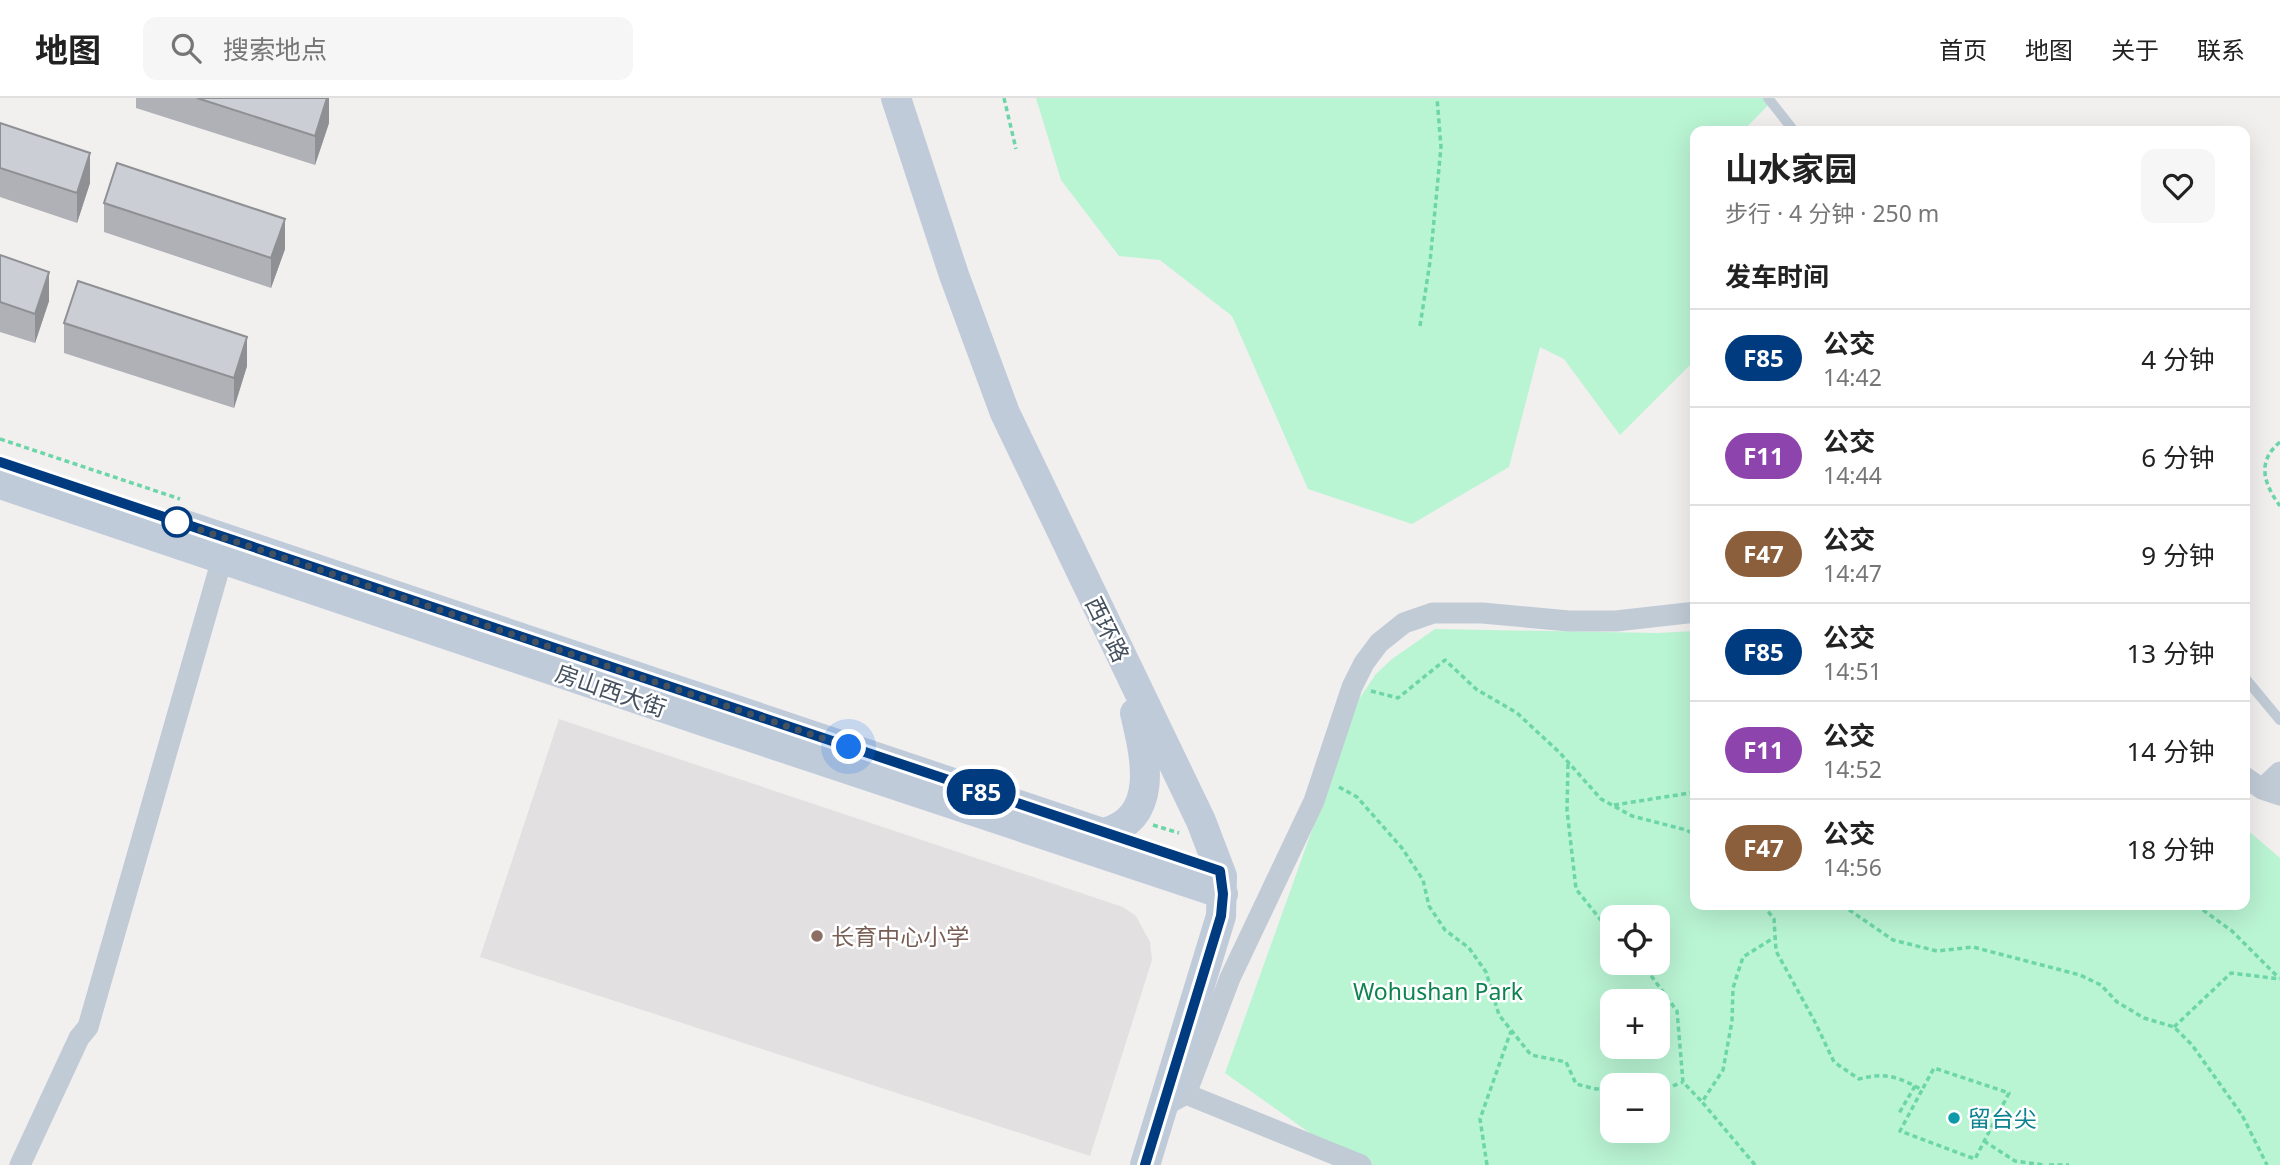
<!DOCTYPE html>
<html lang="zh">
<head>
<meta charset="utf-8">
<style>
  body { margin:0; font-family:"Noto Sans","Noto Sans SC",sans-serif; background:#f6f6f6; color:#222; height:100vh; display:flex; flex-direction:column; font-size:26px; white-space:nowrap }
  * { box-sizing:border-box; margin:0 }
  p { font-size:23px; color:#767676 }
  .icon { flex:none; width:38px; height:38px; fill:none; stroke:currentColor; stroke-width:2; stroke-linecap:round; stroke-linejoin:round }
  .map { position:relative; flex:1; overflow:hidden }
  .panel { position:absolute; left:1690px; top:28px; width:560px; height:784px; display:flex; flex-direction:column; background:#fff; border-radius:14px; box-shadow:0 7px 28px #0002 }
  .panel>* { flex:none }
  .badge { padding:0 14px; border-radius:23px; font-size:24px; line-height:46px }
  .tools { position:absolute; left:1600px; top:807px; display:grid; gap:14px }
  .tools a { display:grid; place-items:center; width:70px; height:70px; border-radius:14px; background:#fff; box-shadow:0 7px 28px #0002; font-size:35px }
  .you { position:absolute; width:35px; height:35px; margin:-18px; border:5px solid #fff; border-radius:50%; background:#1a73e8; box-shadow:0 0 0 10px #1a73e833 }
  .map>.badge { position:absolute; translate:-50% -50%; box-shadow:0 0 0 4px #fff }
  h2 { padding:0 35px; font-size:26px; line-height:63px }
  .round { display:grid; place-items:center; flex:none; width:74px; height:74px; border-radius:14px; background:#f6f6f6 }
  .overview { display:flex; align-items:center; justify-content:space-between; height:119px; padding:0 35px }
  h1 { font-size:33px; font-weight:700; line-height:52px }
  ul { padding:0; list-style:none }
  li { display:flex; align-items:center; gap:21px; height:98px; padding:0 35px; border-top:2px solid #e0e0e0 }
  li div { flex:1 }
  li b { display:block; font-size:26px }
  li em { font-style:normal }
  li .badge { min-width:77px; font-weight:700; text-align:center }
  header { display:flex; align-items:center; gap:42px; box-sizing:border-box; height:98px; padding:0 35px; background:#fff; border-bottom:2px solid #e0e0e0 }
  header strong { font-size:33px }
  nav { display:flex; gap:38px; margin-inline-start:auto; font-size:24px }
  .search { width:490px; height:63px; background:#f6f6f6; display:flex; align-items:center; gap:18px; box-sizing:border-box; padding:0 24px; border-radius:14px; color:#767676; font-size:26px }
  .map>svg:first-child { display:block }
  .education { fill:#e3e0e1 }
  .green { fill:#b9f4d3; fill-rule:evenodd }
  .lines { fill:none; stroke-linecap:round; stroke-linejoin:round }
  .path { stroke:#6dd6a8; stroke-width:3.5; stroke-dasharray:5 3.5; stroke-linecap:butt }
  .lane { stroke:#c1cbd6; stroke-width:10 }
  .street { stroke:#c1cbd6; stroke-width:21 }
  .secondary { stroke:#c0cbda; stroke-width:30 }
  .wall { fill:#afb1b6 }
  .shaded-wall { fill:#8e9094 }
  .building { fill:#cbced4; stroke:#8e9094; stroke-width:2 }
  .line-casing { stroke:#fff; stroke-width:16 }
  .line { stroke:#003b80; stroke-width:10 }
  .walk { stroke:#45515f; stroke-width:7; stroke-dasharray:0 12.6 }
  .stop-dot { fill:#fff; stroke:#003b80; stroke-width:3.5 }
  .education-dot { fill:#8d6e63; stroke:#fff; stroke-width:2.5 }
  .culture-dot { fill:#0f9aa8; stroke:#fff; stroke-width:2.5 }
  .labels { text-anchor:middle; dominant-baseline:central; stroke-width:5; stroke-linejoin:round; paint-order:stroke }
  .street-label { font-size:23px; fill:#45515f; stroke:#fff }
  .education-label { font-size:23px; fill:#785e54; stroke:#fff; text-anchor:start }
  .park-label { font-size:23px; fill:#0d834f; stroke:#fff }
  .culture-label { font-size:23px; fill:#0d838f; stroke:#fff; text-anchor:start }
</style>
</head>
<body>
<header>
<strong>地图</strong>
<div class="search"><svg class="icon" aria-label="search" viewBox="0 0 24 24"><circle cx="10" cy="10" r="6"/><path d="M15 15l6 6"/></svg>搜索地点</div>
<nav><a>首页</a><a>地图</a><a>关于</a><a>联系</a></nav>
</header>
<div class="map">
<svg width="2280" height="1067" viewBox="0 0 2280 1067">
  <rect width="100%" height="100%" fill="#f2efef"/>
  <path class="education" d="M559,621L1123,809L1136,818L1150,844L1152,862L1090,1058L480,859Z"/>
  <path class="green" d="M1036,0H1775L1743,33H1696V261L1620,337L1564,261L1540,249L1509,369L1412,426L1308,391L1232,218L1160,162L1119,158L1061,82Z
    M1435,531L1657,535L1696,533V807H2245V730L2280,760V1067H1355L1225,975L1359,601L1376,576L1392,561ZM1612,819H1657V864H1612ZM1612,903H1657V948H1612ZM1612,987H1657V1032H1612Z"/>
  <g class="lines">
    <path class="path" d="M1004,0L1016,51
      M1420,228L1430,164L1441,49L1437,0
      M0,341L180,401
      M2280,344C2256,364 2264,386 2280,408
      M1371,593L1398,600L1445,562L1476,591L1517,615L1560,655L1601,701L1632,718L1686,732L1696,737
      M1568,666L1567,712L1576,791L1612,836
      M1339,689L1357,699L1402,750L1423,782L1429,808L1445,832L1469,850L1486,874L1499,917L1531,957L1566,964L1576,986L1596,991L1612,989
      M1614,707L1696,694
      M1153,727L1179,735
      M1763,807L1774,821L1776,853L1815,924L1834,964L1859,981C1882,975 1893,977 1915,988L1898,1017
      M1842,807L1893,842L1937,853L1973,849L2080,877L2101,887L2117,904L2144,920L2174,929L2192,947L2242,1017L2267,1067
      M2196,807L2232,833L2279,880
      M1641,864L1677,913L1683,984L1702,1004
      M2174,929L2231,875L2280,881
      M1625,987H1633
      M1915,988L1922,992L1900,1033L1975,1061L2009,995L1934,970L1922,992
      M1657,994L1683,984
      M1984,1043L2015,1063L2044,1067
      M1487,1067L1480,1021L1511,933
      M1755,1067L1702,1004L1723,972L1732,923L1733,890L1743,859L1775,839
      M2049,1067H2069"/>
    <path class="lane" d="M1768,0L1794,33
      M2245,580L2280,622"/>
    <path class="street" d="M2245,679L2262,691L2280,697
      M2262,691L2280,674
      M1186,996L1361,1067
      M1162,1009L1186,996L1230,880L1314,703L1352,589L1364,565L1379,545L1404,525L1433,515H1482L1569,523H1616L1696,514
      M20,1067L79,940L88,929L222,461"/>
    <path class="secondary" d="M896,0L954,177L1005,315L1201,723L1222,778L1221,818L1145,1067
      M0,386L709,625L1223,796
      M182,426L1120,741
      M1104,735C1161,719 1145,658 1135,615"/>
  </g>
  <path class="wall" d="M136,0H329V25L315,67L136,10Z
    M0,25L90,85L77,125L0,99Z
    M104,105L285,151L271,190L104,134Z
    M0,157L49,203L35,245L0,234Z
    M64,225L247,268L234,310L64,255Z"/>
  <path class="shaded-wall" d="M327,0H329V25L315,67V38Z
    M90,55V85L77,125V95Z
    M285,121V151L271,190V160Z
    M49,174V203L35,245V216Z
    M247,239V268L234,310V280Z"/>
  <path class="building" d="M197,0H327L315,38Z
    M0,25L90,55L77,95L0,70Z
    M117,65L285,121L271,160L104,105Z
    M0,157L49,174L35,216L0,204Z
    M78,183L247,239L234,280L64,225Z"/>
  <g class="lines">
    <defs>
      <path id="line" d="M0,364L1220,773L1223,796L1221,818L1145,1067"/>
    </defs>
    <use href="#line" class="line-casing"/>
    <use href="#line" class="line"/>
    <path class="walk" d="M177,424L849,649"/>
  </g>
  <circle class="stop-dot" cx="177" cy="424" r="14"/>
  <circle class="education-dot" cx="817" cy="838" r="7"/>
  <circle class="culture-dot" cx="1954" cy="1020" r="7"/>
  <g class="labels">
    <g class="street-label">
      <text transform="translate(1108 531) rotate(64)">西环路</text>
      <text transform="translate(611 592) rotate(19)">房山西大街</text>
    </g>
    <g class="education-label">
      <text x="831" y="838">长育中心小学</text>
    </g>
    <g class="park-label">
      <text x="1438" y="893">Wohushan Park</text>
    </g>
    <g class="culture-label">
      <text x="1968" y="1020">留台尖</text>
    </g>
  </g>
</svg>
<div class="tools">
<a><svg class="icon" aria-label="locate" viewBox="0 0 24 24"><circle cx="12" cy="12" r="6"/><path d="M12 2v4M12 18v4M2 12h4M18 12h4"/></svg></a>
<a>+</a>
<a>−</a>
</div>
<div class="you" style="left:849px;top:649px"></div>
<b class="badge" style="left:981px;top:694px;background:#003b80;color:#fff">F85</b>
<section class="panel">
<div class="overview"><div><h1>山水家园</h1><p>步行 · 4 分钟 · 250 m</p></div><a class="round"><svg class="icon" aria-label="heart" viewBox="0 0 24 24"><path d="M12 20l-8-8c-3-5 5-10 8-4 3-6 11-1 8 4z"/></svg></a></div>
<h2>发车时间</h2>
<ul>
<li><span class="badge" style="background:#003b80;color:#fff">F85</span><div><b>公交</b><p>14:42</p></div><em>4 分钟</em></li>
<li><span class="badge" style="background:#8e44ad;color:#fff">F11</span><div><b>公交</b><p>14:44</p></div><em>6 分钟</em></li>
<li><span class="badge" style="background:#8b5e3c;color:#fff">F47</span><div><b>公交</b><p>14:47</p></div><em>9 分钟</em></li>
<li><span class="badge" style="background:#003b80;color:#fff">F85</span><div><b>公交</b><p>14:51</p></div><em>13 分钟</em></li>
<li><span class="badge" style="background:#8e44ad;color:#fff">F11</span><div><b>公交</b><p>14:52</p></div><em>14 分钟</em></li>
<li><span class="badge" style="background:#8b5e3c;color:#fff">F47</span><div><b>公交</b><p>14:56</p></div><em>18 分钟</em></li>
</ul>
</section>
</div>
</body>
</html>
